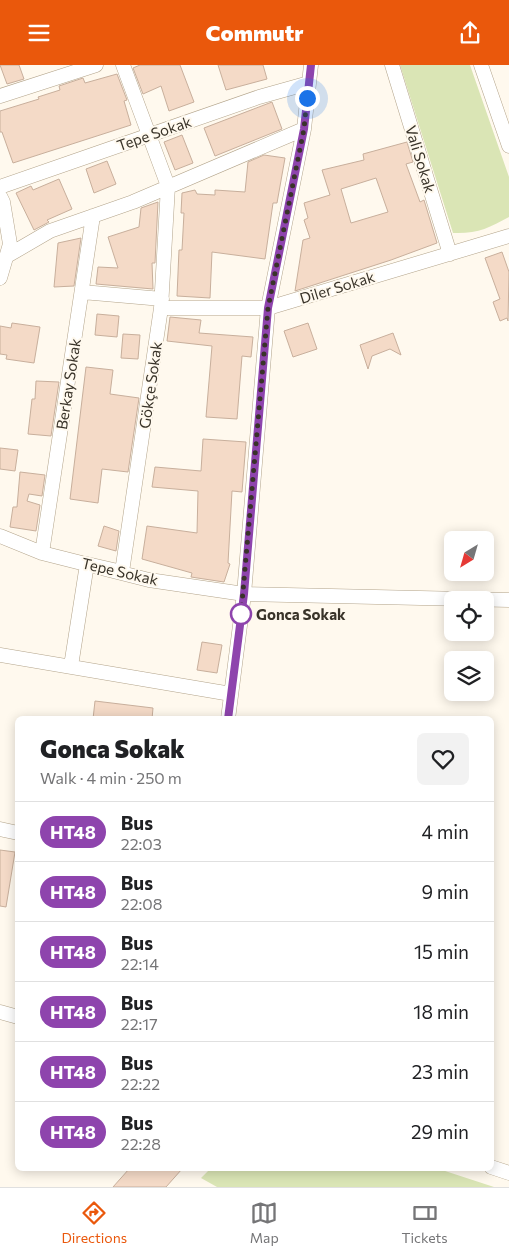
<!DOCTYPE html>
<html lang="en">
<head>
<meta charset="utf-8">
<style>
  body { margin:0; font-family:Commissioner,sans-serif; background:#f2f2f2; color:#202124; height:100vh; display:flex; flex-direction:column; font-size:19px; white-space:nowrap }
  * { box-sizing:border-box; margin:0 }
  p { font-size:16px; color:#757577 }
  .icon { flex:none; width:28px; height:28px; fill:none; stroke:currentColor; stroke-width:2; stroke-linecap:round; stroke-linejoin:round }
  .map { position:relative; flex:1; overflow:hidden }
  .sheet { position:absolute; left:15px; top:651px; width:479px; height:455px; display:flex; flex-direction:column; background:#fff; border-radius:8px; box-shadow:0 2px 12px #0003 }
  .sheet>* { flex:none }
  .badge { padding:0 10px; border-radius:16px; font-size:18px; line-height:32px }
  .needle { width:32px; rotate:217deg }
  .tools { position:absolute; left:444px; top:466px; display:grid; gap:10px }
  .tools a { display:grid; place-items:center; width:50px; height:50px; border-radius:8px; background:#fff; box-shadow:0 2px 12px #0003; font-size:25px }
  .you { position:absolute; width:25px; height:25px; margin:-12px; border:4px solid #fff; border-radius:50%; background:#1a73e8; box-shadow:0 0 0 8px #1a73e833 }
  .map>.badge { position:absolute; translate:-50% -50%; box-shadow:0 0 0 2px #fff }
  .round { display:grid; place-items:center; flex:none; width:52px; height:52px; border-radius:8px; background:#f2f2f2 }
  .overview { display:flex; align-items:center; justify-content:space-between; height:85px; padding:0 25px }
  h1 { font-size:24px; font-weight:800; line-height:38px }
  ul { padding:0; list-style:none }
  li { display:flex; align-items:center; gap:15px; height:60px; padding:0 25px; border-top:1px solid #e0e0e0 }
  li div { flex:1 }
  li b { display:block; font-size:19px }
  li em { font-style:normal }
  li .badge { min-width:55px; font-weight:700; text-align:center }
  header { display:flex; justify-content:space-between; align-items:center; height:65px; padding:0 25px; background:#ea580c; color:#fff; font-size:22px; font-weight:800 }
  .dock { display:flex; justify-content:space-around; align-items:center; height:70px; border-top:1px solid #e0e0e0; background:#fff; font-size:14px; color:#757577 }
  .dock a { display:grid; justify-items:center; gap:2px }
  .dock .current { color:#ea580c }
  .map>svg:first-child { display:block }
  .green { fill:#dae5b5 }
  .building { fill:#f4dac7; stroke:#c8af9c; fill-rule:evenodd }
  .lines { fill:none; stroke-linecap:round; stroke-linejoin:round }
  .minor-casing { stroke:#b3a48b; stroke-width:15 }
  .minor { stroke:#fff; stroke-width:14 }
  .line-casing { stroke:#fff; stroke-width:11 }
  .line { stroke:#8e44ad; stroke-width:8 }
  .walk { stroke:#393329; stroke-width:5; stroke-dasharray:0 9 }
  .stop-dot { fill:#fff; stroke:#8e44ad; stroke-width:2.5 }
  .labels { text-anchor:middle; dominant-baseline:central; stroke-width:4; stroke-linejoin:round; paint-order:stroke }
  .street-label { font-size:15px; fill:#393329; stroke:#fff9ee }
  .stop-label { font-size:15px; font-weight:bold; fill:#393329; stroke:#fff9ee; text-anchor:start }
</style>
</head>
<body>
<header><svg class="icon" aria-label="menu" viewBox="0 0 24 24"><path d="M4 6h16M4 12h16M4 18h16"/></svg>Commutr<svg class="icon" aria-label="share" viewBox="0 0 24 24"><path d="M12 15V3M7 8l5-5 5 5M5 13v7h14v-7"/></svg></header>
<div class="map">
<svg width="509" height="1122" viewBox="0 0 509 1122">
  <rect width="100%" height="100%" fill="#fff9ee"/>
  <path class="green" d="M400,0H470L509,112V152C489,163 477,169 453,168Z
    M210,1104H439L494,1122H217L201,1113Z"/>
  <path class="building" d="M0,0H19L24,14L7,19Z
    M140,0H180L194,37L169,46L161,21L143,29L133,3Z
    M218,0H263L267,14L226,25Z
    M117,9L127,35L124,36L131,60L13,98L2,67H0V46L39,34L38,32L60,25L59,21L83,13L85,18Z
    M272,37L282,64L215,91L204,63Z
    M182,70L193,98L175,105L164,77Z
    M407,77L413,97L406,99L420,137L424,135L437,178L391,195L295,226L303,175L310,173L304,155L308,153L304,138L330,130L322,105L364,95L363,89ZM376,113L388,147L351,158L341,124Z
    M264,90L285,93L277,138H273L265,194L212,187L210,233L177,231L179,185H182L184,148H181L182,128L195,125L197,129L215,130V125L245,127L248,97Z
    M107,96L116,119L94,128L86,104Z
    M59,114L72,144L47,155L49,157L34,165L16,128L31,121L33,125Z
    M158,137L155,198H152L153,224L96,219L98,202L118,203L108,172L139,162L141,143Z
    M81,173L74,221L54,222L58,178Z
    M502,187L509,207L508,256L507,253L500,256L493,237L500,234L485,193Z
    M97,249L119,251L117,272L95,270Z
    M170,252L201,255L199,268L253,272L251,292L242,291L237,354L206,352L212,281L167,276Z
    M12,258L40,262L34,298L6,294L7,290L0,289V261L11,263Z
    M308,258L317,284L293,292L284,266Z
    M393,268L401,290L390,284L372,291L368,304L360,280Z
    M123,269L140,270L138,294L121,293Z
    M86,302L113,305L110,329L139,333L128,407L102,404L98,438L70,434Z
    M36,316L59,317L51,371L28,369L32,334H35Z
    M203,374L246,377L242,427L232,426L228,498L230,499L224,517L191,512L192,508L142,494L147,461L197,468L198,426L152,422L155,402L201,406Z
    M0,383L18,385L15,406L0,404Z
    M20,407L45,410L42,431L29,429L27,436L40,440L36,466L10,462L13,442H17Z
    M104,461L119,466L116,486L98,481Z
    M202,577L222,580L217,608L197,605Z
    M95,636L153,643L152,654H93Z
    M0,785L15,787L6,842L0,841Z
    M129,1104H182L166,1122H113Z"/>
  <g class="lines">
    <defs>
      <path id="minor" d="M392,0L450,189
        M481,0L509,81
        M0,31L96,0
        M0,122L259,32L309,18
        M0,131L3,137L10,179L0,213
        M7,191L50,166L133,137L304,64
        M82,227L162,234
        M161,243H268L509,171
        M0,471L42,488L149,515L244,529L509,535
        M42,488L93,151
        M0,590L231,629
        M71,601L87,499L122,507L161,243L168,121L123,0
        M228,654L244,529L268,243L304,64L311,0
        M0,764L18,768
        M0,947L18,952
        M491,1102L509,1108"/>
    </defs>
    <use href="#minor" class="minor-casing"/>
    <use href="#minor" class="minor"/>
  </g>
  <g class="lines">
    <defs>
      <path id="line" d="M228,654L244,529L268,243L304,64L311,0"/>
    </defs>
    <use href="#line" class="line-casing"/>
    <use href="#line" class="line"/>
    <path class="walk" d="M241,549L268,243L304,64L307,33"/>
  </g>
  <circle class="stop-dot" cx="241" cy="549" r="10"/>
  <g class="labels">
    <g class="street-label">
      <text transform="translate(154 68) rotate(-19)">Tepe Sokak</text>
      <text transform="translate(421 94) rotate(73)">Vali Sokak</text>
      <text transform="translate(337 222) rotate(-17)">Diler Sokak</text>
      <text transform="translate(68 319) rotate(-81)">Berkay Sokak</text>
      <text transform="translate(150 320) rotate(-82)">Gökçe Sokak</text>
      <text transform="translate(120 506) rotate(13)">Tepe Sokak</text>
    </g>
    <g class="stop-label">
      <text x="256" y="549">Gonca Sokak</text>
    </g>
  </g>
</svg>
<div class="tools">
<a><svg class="needle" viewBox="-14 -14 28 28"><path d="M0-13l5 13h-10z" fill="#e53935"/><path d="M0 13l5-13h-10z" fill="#757577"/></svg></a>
<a><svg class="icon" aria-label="locate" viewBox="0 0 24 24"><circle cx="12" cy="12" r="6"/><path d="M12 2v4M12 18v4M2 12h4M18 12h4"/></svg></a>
<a><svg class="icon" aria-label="layers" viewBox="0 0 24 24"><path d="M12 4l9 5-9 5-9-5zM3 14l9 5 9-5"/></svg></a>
</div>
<div class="you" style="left:307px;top:33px"></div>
<section class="sheet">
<div class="overview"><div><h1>Gonca Sokak</h1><p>Walk · 4 min · 250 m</p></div><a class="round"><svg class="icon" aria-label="heart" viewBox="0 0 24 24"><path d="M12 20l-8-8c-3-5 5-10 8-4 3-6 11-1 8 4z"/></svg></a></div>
<ul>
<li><span class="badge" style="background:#8e44ad;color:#fff">HT48</span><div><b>Bus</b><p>22:03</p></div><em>4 min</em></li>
<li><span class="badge" style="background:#8e44ad;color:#fff">HT48</span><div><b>Bus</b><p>22:08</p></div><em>9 min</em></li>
<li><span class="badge" style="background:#8e44ad;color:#fff">HT48</span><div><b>Bus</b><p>22:14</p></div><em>15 min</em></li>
<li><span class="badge" style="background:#8e44ad;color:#fff">HT48</span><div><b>Bus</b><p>22:17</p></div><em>18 min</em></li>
<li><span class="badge" style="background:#8e44ad;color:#fff">HT48</span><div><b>Bus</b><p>22:22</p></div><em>23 min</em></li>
<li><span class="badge" style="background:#8e44ad;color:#fff">HT48</span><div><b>Bus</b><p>22:28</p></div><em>29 min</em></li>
</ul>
</section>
</div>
<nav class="dock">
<a class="current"><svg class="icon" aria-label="directions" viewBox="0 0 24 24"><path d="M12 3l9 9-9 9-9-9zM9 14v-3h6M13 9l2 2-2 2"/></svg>Directions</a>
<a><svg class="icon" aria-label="map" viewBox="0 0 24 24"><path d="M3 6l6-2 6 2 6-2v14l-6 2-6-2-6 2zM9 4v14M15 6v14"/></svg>Map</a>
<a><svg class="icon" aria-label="tickets" viewBox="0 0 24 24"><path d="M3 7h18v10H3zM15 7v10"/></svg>Tickets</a>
</nav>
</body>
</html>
